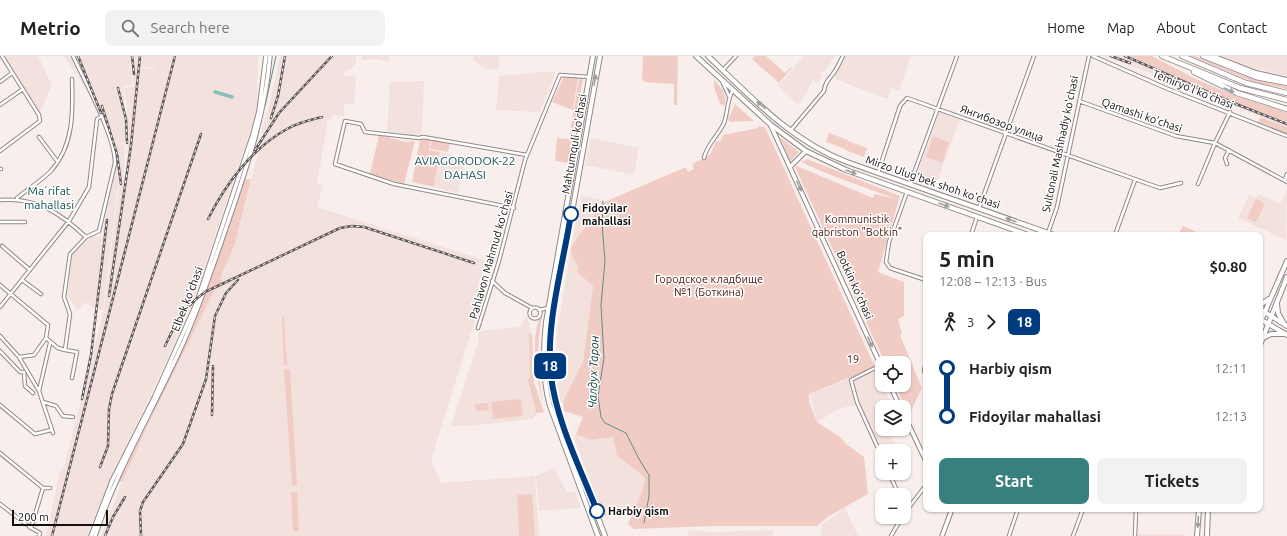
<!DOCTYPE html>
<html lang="en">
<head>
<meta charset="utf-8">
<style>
  body { margin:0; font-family:Ubuntu,sans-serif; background:#f2f2f2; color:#222; height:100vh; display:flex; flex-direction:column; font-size:15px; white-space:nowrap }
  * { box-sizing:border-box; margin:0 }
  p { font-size:13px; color:#767676 }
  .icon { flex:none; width:22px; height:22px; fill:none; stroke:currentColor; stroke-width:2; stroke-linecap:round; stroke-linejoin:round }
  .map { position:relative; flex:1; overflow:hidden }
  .drawer { position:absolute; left:923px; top:176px; width:340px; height:280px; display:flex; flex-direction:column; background:#fff; border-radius:8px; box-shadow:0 1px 3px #0004 }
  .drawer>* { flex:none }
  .badge { padding:0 8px; border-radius:6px; font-size:14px; line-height:26px }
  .tools { position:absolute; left:875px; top:300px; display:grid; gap:8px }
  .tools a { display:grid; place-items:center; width:36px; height:36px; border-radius:8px; background:#fff; box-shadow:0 1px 3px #0004; font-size:20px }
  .scale { position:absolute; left:12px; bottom:10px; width:96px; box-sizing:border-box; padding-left:4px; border:2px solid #120f0e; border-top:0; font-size:11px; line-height:14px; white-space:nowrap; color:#120f0e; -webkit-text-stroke:3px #fff; paint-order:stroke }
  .map>.badge { position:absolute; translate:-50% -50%; box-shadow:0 0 0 2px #fff }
  .legs { display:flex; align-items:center; gap:6px; height:44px; padding:0 16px; font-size:13px }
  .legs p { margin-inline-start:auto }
  .summary { display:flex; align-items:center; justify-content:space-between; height:68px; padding:0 16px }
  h1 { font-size:22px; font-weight:600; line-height:30px }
  .button { display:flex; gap:8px; margin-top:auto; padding:8px 16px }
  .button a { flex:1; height:46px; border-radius:8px; background:#37807d; color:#fff; font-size:16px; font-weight:600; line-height:46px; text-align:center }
  .button a+a { background:#f2f2f2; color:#222 }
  ul { padding:0 16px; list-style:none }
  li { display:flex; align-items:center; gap:14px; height:48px; font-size:15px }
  li i { display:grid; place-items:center; width:6px; height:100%; margin:0 5px; background:currentColor }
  li i::after { content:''; width:10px; height:10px; margin:-5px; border:3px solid; border-radius:50%; background:#fff }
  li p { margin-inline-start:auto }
  li:first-child i { background:linear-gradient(#0000 50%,currentColor 0) }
  li:last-child i { background:linear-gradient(currentColor 50%,#0000 0) }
  header { display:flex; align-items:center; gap:24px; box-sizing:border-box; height:56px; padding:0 20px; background:#fff; border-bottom:1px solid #e0e0e0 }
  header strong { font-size:19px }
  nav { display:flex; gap:22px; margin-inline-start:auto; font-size:14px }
  .search { width:280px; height:36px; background:#f2f2f2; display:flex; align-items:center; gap:10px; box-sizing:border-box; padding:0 14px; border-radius:8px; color:#767676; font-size:15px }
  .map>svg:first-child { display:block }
  .built { fill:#f2e1dd }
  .green { fill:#f1ccc4 }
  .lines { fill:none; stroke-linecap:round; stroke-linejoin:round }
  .stream { stroke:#678a88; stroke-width:1 }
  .canal { stroke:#8bbebc; stroke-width:3.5 }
  .street-casing { stroke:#908886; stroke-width:4.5 }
  .secondary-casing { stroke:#908886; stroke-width:5.5 }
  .primary-casing { stroke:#908886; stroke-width:6 }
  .highway-casing { stroke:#908886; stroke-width:6 }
  .street { stroke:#fff; stroke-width:2.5 }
  .secondary { stroke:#fff; stroke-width:3.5 }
  .primary { stroke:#fff; stroke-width:4 }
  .highway { stroke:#fff; stroke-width:4.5 }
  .rail-casing { stroke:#5d5857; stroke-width:2.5 }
  .rail { stroke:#fff; stroke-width:1; stroke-dasharray:3; stroke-linecap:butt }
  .oneway { fill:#a09f9f }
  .line-1-casing { stroke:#fff; stroke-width:9 }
  .line-1 { stroke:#003b80; stroke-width:6 }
  .stop-1-dot { fill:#fff; stroke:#003b80; stroke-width:2 }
  .labels { text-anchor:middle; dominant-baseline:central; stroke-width:3; stroke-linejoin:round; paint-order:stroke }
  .street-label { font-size:11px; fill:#120f0e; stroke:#fff }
  .stop-label { font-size:11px; font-weight:bold; fill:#120f0e; stroke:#fff; text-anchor:start }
  .park-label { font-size:11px; fill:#4c160d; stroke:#fff }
  .neighbourhood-label { font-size:12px; fill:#175352; stroke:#fff }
  .water-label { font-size:12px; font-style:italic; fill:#0c3d3c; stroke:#fff }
</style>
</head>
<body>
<header>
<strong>Metrio</strong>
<div class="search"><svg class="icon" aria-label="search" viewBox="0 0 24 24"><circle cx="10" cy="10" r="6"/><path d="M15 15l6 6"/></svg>Search here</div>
<nav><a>Home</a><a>Map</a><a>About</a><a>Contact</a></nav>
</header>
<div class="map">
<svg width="1287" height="480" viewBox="0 0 1287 480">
  <rect width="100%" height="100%" fill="#f8efed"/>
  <path class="built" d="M3,0H38L52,29L39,58Z
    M64,0H258L257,46L252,71L237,115L230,125L233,126L194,243L188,247L192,249L139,364L108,427L87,480H46L60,416L64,411L104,253L120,123H125L128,90L127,47L123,32L134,30L132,11L154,13L157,1L153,12L132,10L129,2L133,28L122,31L125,44L121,45L125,68L124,122H119L103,254L95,253L85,246L77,255L67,239L72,197L92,180L102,181L114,102L101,62L85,31Z
    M280,0H357L355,9L342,19L356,20L354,48H344V60L333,59L332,63H328L317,128L323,129L317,151L487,205L479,226L486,229L431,404L441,427L535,420L539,480H101L129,408L215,233L225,229L220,223L235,188L258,96L256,94L266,80L261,77L270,46Z
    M361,0H390L389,6L376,3L362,4Z
    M473,0H499V12L488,14L473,4Z
    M804,0H835L825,15L820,16L823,19L818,27L813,24L807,34L809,35L798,48L778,30Z
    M844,0H911L899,35L891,32L887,43L835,23V19Z
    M1103,0H1130L1226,43L1287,66V71L1178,27Z
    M1222,0H1287V20L1246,10Z
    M556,15L540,56L496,54L499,20Z
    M424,25L422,77L415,80L387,75L390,26Z
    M940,53L961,60L936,129L916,121Z
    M591,82L639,92L634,119L585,109Z
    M440,96L466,103L458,137L434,131Z
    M1287,134L1286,184L1238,162L1249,139L1256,142L1258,138L1280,148Z
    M582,140L602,144V147L571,191Z
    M571,193L578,211L577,216L593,230L583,305L567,341L563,346H560L556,297L557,276Z
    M527,261L532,280L534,327L544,356L536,357L533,363L470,370H451L479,283L478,277L482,275L519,271Z
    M876,312L892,351H882V373H901L902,376L891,381L894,387L879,392L856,349L841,352L817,366L810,338Z
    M576,378L592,384L614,381L617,400L636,414L645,423L643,433L635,451L606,463L599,447L573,380Z
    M554,412L567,436L575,435L581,452L539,455L536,420Z
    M845,452L858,480H821V469Z
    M688,474L713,476L773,474V480H688Z
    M1138,478H1184V480H1138Z"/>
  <path class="green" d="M643,0H678L677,49H674V28L645,26L642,23Z
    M755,0H766L785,17L791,11L792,12L779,27L752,3Z
    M1130,0H1152L1196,23L1228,37L1287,56V66L1226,43Z
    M1190,0H1195L1242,19L1287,30V33L1253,26Z
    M578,21L573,54L552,46L563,22Z
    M579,22L583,23L568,107L555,105L557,82L569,83Z
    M714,24C721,31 729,40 724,50L720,48L714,31Z
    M735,48L754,65L729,66L728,61L730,60Z
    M1260,61L1287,71V79L1258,67Z
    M758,70L765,71L875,311L809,338V346L817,366L840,381L846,388L864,401L868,438L829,460L817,470H713L634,473L628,468L643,433L645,423L636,414L617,400L613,381L592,384L576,378L583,361L564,355L563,346L583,305L593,230L577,216L578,211L571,197V191L602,147L686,111L688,116L694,113L692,108L710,99L716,85L720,86L723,79L758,72Z
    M829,77L848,84L845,93L826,86Z
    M379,79L406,86L415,85L404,128L370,118Z
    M933,80L949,86L942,107L926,101Z
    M780,81L799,96L790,106Z
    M423,82L431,84L429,94L440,96L434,131L412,126L420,84Z
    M432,84L450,87L448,96L430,93Z
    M848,85L867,92L864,101L845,94Z
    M807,103L900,140L878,216L904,226V260L898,263L902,278L900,279L922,332L909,359L895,329H904V307H885L795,111L797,110L873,142L875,138L896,143L828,118L801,106Z
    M244,123H251L235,188L220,222L225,229L215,233L149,367L122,426L118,425L187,284L203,245Z
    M1256,143L1265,147L1256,166L1247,162Z
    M1183,170L1201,178L1200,179H1178Z
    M542,259C537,288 537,317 543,346C537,328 529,274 542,259Z
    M282,261L284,262L287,309H284Z
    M529,277H531L532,280L534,327L544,356L536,357L533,363L536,354L528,324L530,322Z
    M290,313L297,429L292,430L284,314Z
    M521,343L523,360L493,363L491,346Z
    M488,347L489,354L476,355L475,348Z
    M291,436H297L299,475H293Z
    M532,438L535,480H519L517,439Z"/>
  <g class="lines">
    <path class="stream" d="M265,50L276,0
      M603,145L602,167L605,205L601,249L604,302L598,340L601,361L605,367L626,377L639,403L649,419V440L644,467"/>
    <path class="canal" d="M215,36L232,41"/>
    <defs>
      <path id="street" d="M1093,0L1168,33L1287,80
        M723,14L736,0
        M722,25L729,40
        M0,26L12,17
        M1079,45L1176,80L1215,87L1287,126
        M0,49L23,33
        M791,74L824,35C825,25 830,23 835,15C838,11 840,5 843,0
        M39,81L57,105
        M0,95L40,65L39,59L2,0
        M704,102C707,88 718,80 724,67C728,56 727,43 733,34
        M1227,108L1225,102L1229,94
        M0,113H1
        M878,117L900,50L907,42L1160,132L1181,127
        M1285,124L1287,118
        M910,128L957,0
        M1198,128L1215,87L1230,56
        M907,136L889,186L886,206L890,212L926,224
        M17,142C28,133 41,125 51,115C74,89 73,56 72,23
        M0,144C37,141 60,157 86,181L99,175L115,107C115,80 85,26 73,0
        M514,152L394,128L335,108L345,65L361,68L365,76L419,82L423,81L527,99
        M979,152L1034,0
        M0,166H25
        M1048,177L1057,151L1089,0
        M971,179L977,161
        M1115,179L1135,124
        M2,190L30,214
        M22,224L41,238
        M492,225L505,237L532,252
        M0,229L48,269L46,282L58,292L65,294
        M0,251L69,165L89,131L97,63L100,61
        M529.5 257a5.5 5.5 0 1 1 11 0a5.5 5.5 0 1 1-11 0Z
        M539,254L548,252
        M478,272L499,205L525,104L560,19L589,21
        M0,280L19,301L39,335L53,377
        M0,295L20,316H24L25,330L33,337
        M19,301L34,299L46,282
        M926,307L924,314L926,321
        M881,309L851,324L857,346L882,401
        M72,322L77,296L65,294L70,258L64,241L70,198L86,181
        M39,335L50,287
        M43,346L56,350L63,360L73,361
        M0,349L35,378L51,374
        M0,397L43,432H50
        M889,417L899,439
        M0,448L31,472L40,477L39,480
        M904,458L926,429
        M31,472L43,432
        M891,480L902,461
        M1009,480L1018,453
        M1073,480L1083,453
        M1135,480L1136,453"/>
      <path id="secondary" d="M771,70L882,312
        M790,111L806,95
        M890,329L900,351
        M904,359L926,405
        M91,480L112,425L154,342L197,246L253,78L259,55L266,0
        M95,480C116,416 151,357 179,296C197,258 210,218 224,178C244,119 265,62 270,0
        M942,480L952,453"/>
      <path id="primary" d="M593,0L546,266C543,294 542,323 550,350L598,480
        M600,0L553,262L550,300L554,339L562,366L605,480
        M696,0L771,69L806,95L846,114L1028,179
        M708,0C750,40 791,85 847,106L1054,179
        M1212,0L1256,17L1287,24
        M1277,248L1278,257L1283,266
        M1260,249L1269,243
        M1260,253L1287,270
        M1260,263L1287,279
        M1260,267L1287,205
        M1263,282L1271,278H1285
        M1260,289L1287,221
        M1197,480L1199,453
        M1207,480L1208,453"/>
      <path id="highway" d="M1162,0L1240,32L1287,44
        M1182,0L1246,27L1287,37
        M1203,0L1256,21L1287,27
        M1194,16L1237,37L1287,53"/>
    </defs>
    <use href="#street" class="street-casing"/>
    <use href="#secondary" class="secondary-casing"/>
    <use href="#primary" class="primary-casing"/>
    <use href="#highway" class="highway-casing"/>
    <use href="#street" class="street"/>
    <use href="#secondary" class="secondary"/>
    <use href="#primary" class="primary"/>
    <use href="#highway" class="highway"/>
    <defs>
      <path id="rail" d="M78,0L101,57
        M132,0L134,18
        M1111,0L1130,7
        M1125,0L1231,46L1287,68
        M118,32L126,63L127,87
        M102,50L117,98L121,128
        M271,62L278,40L285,0
        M255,94L279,57L332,0
        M208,163C225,129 252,92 287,73C297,67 310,64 322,61
        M109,240L131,89L140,0
        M165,290C177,265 182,253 205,236L340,172L352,170L364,171L474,207
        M82,343L91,299L107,164
        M212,359L213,310
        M100,411L108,390L109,353L112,338L201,78
        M52,480L175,0
        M105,480L113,461L125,441
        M141,480L140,455L143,446L183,388L206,323L215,260L226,237L238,224"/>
    </defs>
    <use href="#rail" class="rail-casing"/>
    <use href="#rail" class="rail"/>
  </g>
  <defs><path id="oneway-solid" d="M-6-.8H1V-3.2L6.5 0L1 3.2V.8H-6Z"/></defs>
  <g class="oneway">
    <use href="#oneway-solid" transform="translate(595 24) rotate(-80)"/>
    <use href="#oneway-solid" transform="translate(1229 34) rotate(23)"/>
    <use href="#oneway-solid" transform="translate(761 49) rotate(-138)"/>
    <use href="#oneway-solid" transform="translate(851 116) rotate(20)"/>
    <use href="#oneway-solid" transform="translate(799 130) rotate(65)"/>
    <use href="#oneway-solid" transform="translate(944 149) rotate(20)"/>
    <use href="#oneway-solid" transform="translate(1011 164) rotate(-160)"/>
    <use href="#oneway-solid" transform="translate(870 286) rotate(66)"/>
    <use href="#oneway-solid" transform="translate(1198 466) rotate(94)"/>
  </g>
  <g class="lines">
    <defs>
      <path id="line-1" d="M571,158C563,210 545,268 551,320C556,364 581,414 597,455"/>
    </defs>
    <use href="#line-1" class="line-1-casing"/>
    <use href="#line-1" class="line-1"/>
  </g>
  <g class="stop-1-dot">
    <circle cx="571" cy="158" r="7"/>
    <circle cx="597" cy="455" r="7"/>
  </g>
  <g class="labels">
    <g class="street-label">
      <text transform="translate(1193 33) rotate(22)">Temiryo'l ko'chasi</text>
      <text transform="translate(1142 59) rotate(19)">Qamashi ko'chasi</text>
      <text transform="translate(1002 67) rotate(20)">Янгибозор улица</text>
      <text transform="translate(574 88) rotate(-80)">Mahtumquli ko'chasi</text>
      <text transform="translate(1060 88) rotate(-78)">Sultonali Mashhadiy ko'chasi</text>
      <text transform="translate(933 126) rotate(19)">Mirzo Ulug'bek shoh ko'chasi</text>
      <text transform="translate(491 199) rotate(-74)">Pahlavon Mahmud ko'chasi</text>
      <text transform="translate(855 229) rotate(66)">Botkin ko'chasi</text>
      <text transform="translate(187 243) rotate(-69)">Elbek ko'chasi</text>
    </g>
    <g class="stop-label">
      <text x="582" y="152">Fidoyilar<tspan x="582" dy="13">mahallasi</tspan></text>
      <text x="608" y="455">Harbiy qism</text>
    </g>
    <g class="park-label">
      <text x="857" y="163">Kommunistik<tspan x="857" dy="13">qabriston "Botkin"</tspan></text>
      <text x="709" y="223">Городское кладбище<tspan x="709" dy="13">№1 (Боткина)</tspan></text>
      <text x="853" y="303">19</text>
    </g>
    <g class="neighbourhood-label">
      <text x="465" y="104">AVIAGORODOK-22<tspan x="465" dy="14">DAHASI</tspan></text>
      <text x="49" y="134">Maʼrifat<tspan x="49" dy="14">mahallasi</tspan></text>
    </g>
    <g class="water-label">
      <text transform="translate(593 316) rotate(-88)">Чалдух Тарон</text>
    </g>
  </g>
</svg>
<div class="tools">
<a><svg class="icon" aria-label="locate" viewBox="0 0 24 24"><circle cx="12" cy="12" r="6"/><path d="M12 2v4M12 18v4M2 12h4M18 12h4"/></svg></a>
<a><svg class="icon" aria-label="layers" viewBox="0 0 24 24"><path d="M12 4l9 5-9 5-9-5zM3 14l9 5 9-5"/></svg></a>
<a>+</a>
<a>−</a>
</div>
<div class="scale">200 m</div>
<b class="badge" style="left:550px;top:310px;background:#003b80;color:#fff">18</b>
<section class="drawer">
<div class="summary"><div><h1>5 min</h1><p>12:08 – 12:13 · Bus</p></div><b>$0.80</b></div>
<div class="legs"><svg class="icon" aria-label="walk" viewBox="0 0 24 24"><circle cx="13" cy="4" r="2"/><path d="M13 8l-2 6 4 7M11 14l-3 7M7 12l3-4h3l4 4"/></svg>3<svg class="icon" aria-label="forward" viewBox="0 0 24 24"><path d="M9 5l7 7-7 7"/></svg><b class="badge" style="background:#003b80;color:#fff">18</b></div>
<ul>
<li><i style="color:#003b80"></i><b>Harbiy qism</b><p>12:11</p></li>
<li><i style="color:#003b80"></i><b>Fidoyilar mahallasi</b><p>12:13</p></li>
</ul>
<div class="button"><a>Start</a><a>Tickets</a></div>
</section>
</div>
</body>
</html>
